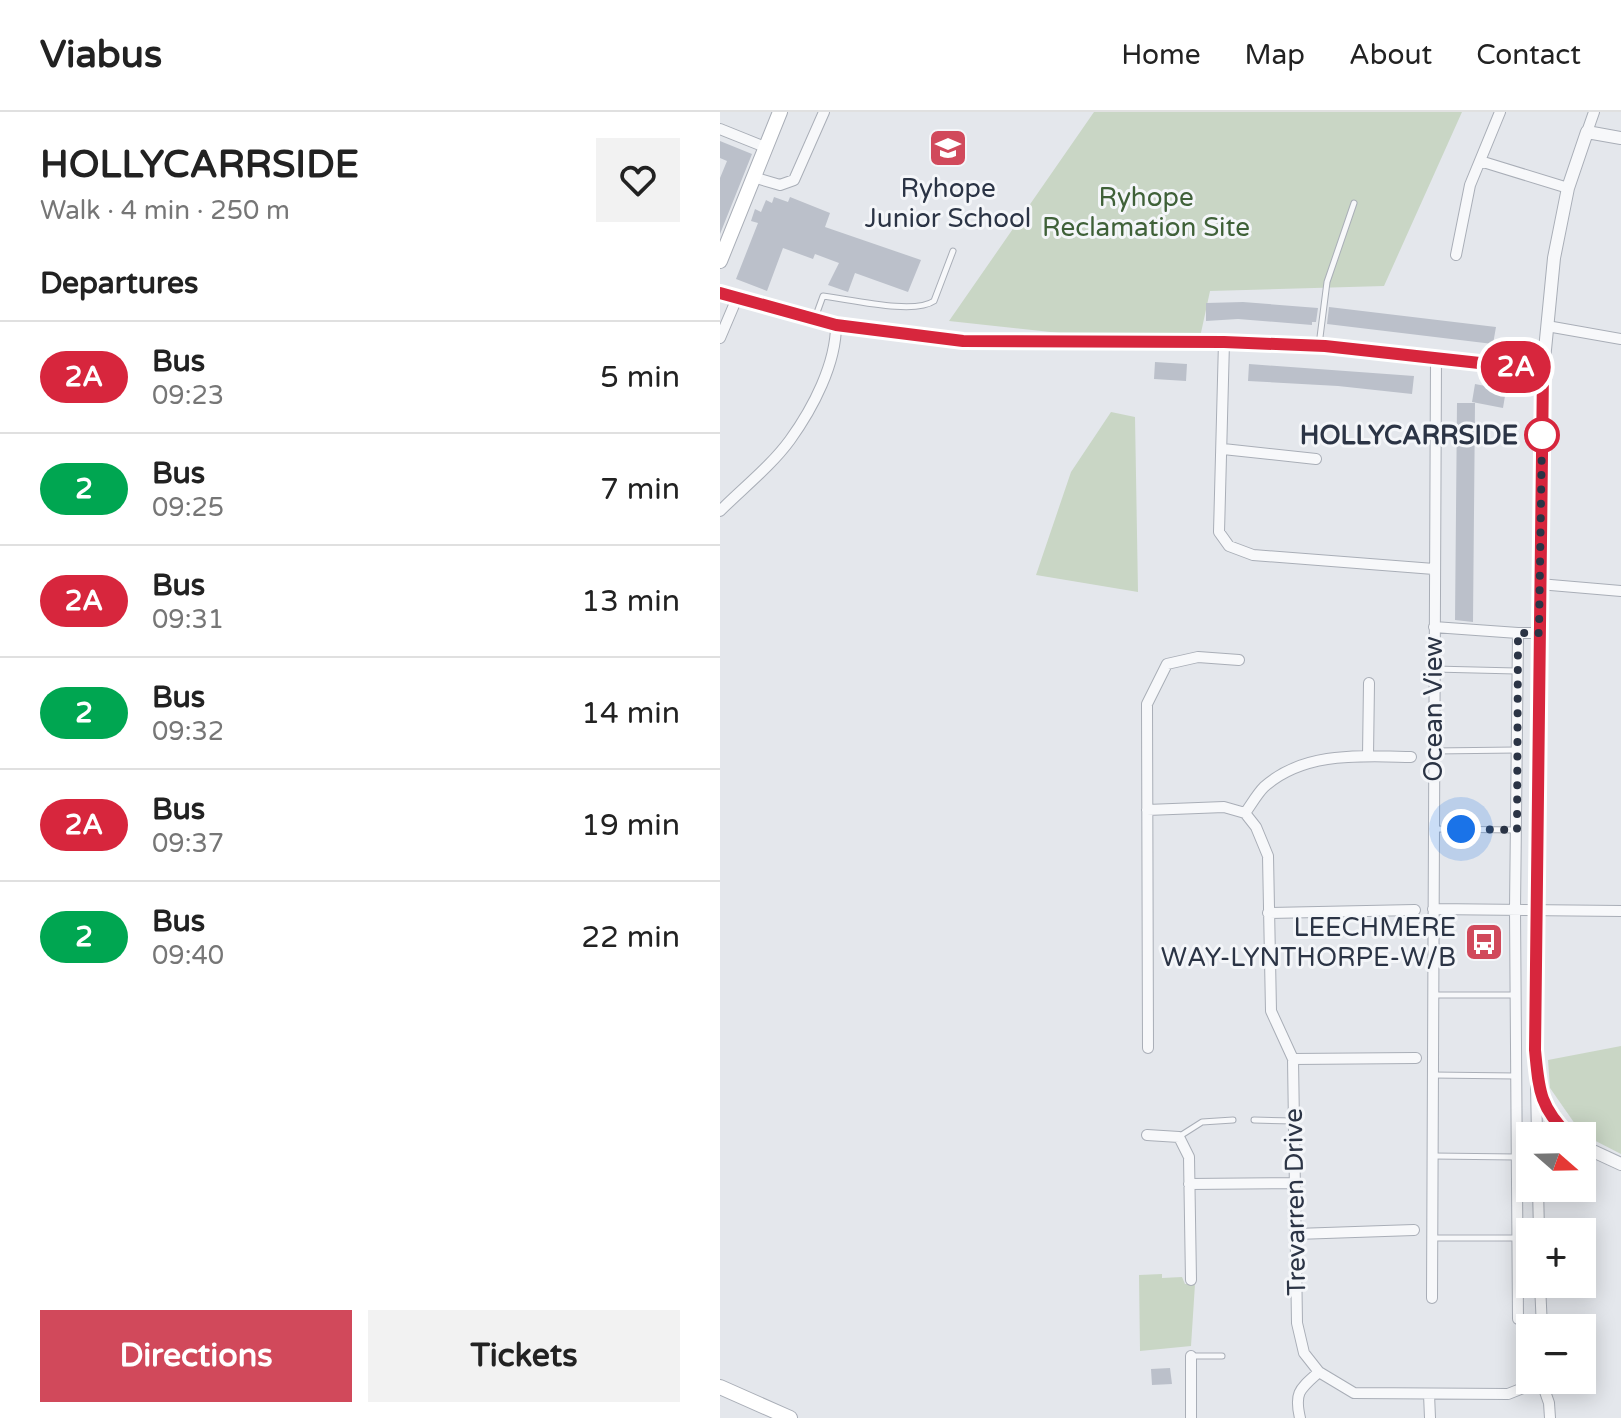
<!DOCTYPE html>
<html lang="en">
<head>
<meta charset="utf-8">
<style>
  body { margin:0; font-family:"Varela Round",sans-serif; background:#f2f2f2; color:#222; height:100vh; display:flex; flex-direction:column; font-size:30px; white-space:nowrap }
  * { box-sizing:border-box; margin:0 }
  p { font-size:26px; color:#767676 }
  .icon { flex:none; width:44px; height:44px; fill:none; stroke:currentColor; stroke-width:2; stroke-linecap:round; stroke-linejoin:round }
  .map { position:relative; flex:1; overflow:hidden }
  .drawer { display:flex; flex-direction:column; background:#fff; width:720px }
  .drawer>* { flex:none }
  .badge { padding:0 16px; border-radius:26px; font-size:28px; line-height:52px }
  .needle { width:52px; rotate:110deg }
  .tools { position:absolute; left:796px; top:1010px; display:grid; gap:16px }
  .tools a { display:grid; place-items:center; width:80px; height:80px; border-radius:0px; background:#fff; box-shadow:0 4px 20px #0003; font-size:40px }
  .you { position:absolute; width:40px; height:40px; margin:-20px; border:6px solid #fff; border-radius:50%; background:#1a73e8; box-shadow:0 0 0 12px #1a73e833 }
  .map>.badge { position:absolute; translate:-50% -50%; box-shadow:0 0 0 4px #fff }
  h2 { padding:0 40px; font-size:30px; line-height:72px }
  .round { display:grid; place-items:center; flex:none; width:84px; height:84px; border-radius:0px; background:#f2f2f2 }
  .headline { display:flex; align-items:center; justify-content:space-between; height:136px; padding:0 40px }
  h1 { font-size:38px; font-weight:800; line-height:60px }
  .action { display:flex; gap:16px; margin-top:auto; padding:16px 40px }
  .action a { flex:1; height:92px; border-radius:0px; background:#d1495b; color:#fff; font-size:32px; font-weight:800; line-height:92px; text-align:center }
  .action a+a { background:#f2f2f2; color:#222 }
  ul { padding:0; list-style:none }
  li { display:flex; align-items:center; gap:24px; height:112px; padding:0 40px; border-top:2px solid #e0e0e0 }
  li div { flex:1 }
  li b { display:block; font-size:30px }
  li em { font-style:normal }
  li .badge { min-width:88px; font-weight:700; text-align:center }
  header { display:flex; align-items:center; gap:48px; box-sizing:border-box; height:112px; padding:0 40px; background:#fff; border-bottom:2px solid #e0e0e0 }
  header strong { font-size:38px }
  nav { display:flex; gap:44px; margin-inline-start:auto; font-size:28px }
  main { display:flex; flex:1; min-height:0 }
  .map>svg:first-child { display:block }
  .green { fill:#c9d6c5 }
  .building { fill:#bbc0ca }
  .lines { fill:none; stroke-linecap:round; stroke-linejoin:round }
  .service-casing { stroke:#a9aeb7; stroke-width:7 }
  .minor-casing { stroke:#a9aeb7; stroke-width:12 }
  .tertiary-casing { stroke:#a9aeb7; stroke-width:14 }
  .secondary-casing { stroke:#a9aeb7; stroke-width:16 }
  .service { stroke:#f7f8fa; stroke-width:5 }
  .minor { stroke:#f7f8fa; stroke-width:10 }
  .tertiary { stroke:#f7f8fa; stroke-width:12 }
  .secondary { stroke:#fff; stroke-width:14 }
  .line-casing { stroke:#fff; stroke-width:18 }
  .line { stroke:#d7263d; stroke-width:12 }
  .walk { stroke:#2b3445; stroke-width:8; stroke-dasharray:0 14.4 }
  .stop-dot { fill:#fff; stroke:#d7263d; stroke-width:4 }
  .labels { text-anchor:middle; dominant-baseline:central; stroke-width:6; stroke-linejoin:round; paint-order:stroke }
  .poi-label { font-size:26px; fill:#2b3445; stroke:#f4f6f9 }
  .park-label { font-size:26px; fill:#3f6138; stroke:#f4f6f9 }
  .stop-label { font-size:26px; font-weight:bold; fill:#2b3445; stroke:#f4f6f9; text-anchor:end }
  .street-label { font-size:26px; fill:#2b3445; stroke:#f4f6f9 }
</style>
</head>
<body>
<header>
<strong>Viabus</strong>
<nav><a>Home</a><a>Map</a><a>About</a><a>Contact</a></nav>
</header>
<main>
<section class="drawer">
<div class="headline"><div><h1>HOLLYCARRSIDE</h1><p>Walk · 4 min · 250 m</p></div><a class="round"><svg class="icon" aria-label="heart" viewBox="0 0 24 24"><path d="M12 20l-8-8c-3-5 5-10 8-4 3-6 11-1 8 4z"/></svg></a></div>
<h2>Departures</h2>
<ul>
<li><span class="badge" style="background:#d7263d;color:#fff">2A</span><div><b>Bus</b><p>09:23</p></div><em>5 min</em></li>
<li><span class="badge" style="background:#00a651;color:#fff">2</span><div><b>Bus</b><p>09:25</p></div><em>7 min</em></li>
<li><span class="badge" style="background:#d7263d;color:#fff">2A</span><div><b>Bus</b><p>09:31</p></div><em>13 min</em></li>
<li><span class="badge" style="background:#00a651;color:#fff">2</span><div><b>Bus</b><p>09:32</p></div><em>14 min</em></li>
<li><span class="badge" style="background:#d7263d;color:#fff">2A</span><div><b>Bus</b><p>09:37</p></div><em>19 min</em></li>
<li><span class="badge" style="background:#00a651;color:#fff">2</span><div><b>Bus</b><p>09:40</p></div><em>22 min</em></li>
</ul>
<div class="action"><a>Directions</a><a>Tickets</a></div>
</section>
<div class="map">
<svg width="901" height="1306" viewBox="0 0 901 1306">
  <rect width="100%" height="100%" fill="#e4e7ec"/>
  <path class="green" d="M374,0H742L664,174L490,179L479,230H422L229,209Z
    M391,300L415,305L418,480L316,463L351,360Z
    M901,934V1042L862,1022L830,976L828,948Z
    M442,1162V1166L462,1165L465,1172H475L471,1234L420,1239L419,1163Z"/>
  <path class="building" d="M0,29L32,42L0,122V66L7,49L0,46Z
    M54,85L68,90L70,85L110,101L105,115L201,148L188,180L135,161L128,180L108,173L119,151L95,142L93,147L63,136L47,179L16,167L38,111L31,109L35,97L41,100L46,88L52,91Z
    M523,190L598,196L596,210H592V213L518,207L486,209V191Z
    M609,195L776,215L773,232L607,212Z
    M435,250L467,252L466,269L434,267Z
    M529,252L694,264L692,282L618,274L528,269Z
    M755,272L786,278L783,296L752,290Z
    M737,291H755L753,510L735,508Z
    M450,1256L452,1272L432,1273L431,1257Z"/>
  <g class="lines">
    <defs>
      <path id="service" d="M95,206L103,184C129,187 194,203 214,189L233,139
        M599,233L607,170L634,91
        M714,557L796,559
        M714,639L796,638
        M714,717L796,718
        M713,883H794
        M713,963L795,964
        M534,1008L573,1009
        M460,1024L482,1010L513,1008
        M714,1044L796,1045
        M714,1126H796
        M471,1244H502"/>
      <path id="minor" d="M0,17L45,35
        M867,20L874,0
        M760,49L848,76
        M33,65L60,73L74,68L104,0
        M736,143L750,73L780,0
        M827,214L901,227
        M0,226L17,186
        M504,230L499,420L509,434L533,443L714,457
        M503,337L596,347
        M0,399C23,376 51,354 70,328C93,296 116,252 116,213
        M819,472L901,479
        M714,515L798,521
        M648,644L649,571
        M427,698L504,695L525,701L536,715L548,744L551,899L573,947L577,1211L584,1241L599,1260L634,1281L788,1282L808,1274L811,1268
        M525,701C531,693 537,682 544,675C584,639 641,644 691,645
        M713,797L901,799
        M548,801L695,798
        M428,936L427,592L447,552L478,545L519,548
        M573,947L696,946
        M816,972L817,1024
        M427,1023L459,1025L469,1045L471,1168
        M469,1072L575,1071
        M818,1076L819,1120
        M576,1122L694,1118
        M820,1172L822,1216
        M712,1186L716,247
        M798,1207L795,798L798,521H819
        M821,1268L829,1291L830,1306
        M709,1282L710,1306
        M471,1306V1244
        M580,1306C574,1280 580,1277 599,1260"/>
      <path id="tertiary" d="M0,181L116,213L243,229L504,230L605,234L823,258
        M849,1024C819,994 819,978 815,938L823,258L834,146L848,76L867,20L901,26
        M862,1034L901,1052"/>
      <path id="secondary" d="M0,149L60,0
        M0,1275L70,1306"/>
    </defs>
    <use href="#service" class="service-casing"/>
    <use href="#minor" class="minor-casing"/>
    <use href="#tertiary" class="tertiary-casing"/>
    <use href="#secondary" class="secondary-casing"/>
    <use href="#service" class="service"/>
    <use href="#minor" class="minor"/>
    <use href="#tertiary" class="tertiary"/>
    <use href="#secondary" class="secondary"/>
  </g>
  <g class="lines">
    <defs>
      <path id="line" d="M0,181L116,213L243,229L504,230L605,234L823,258L815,938C819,978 819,994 849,1024"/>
    </defs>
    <use href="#line" class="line-casing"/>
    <use href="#line" class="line"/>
    <path class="walk" d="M741,717L797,718L798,521H819L822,323"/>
  </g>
  <defs>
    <symbol id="school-square" viewBox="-11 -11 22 22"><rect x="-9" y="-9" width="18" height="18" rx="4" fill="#d1495b" stroke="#f4f6f9"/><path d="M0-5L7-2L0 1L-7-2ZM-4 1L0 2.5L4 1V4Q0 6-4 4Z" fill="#fff"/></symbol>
    <symbol id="bus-square" viewBox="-11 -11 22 22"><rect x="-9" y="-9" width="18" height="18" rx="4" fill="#d1495b" stroke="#f4f6f9"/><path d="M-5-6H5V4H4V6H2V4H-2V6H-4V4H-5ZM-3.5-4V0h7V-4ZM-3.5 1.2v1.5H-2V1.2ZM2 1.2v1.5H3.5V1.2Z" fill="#fff"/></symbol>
  </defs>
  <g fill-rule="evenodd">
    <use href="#school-square" x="206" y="14" width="44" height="44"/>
    <use href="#bus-square" x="742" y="808" width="44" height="44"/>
  </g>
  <circle class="stop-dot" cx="822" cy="323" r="16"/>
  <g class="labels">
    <g class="poi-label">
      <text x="228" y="76">Ryhope<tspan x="228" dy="30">Junior School</tspan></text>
      <text x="736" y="815" text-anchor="end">LEECHMERE<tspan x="736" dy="30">WAY-LYNTHORPE-W/B</tspan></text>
    </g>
    <g class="park-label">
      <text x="426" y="85">Ryhope<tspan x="426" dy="30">Reclamation Site</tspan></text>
    </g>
    <g class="stop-label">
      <text x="798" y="323">HOLLYCARRSIDE</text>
    </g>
    <g class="street-label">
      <text transform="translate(713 597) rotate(-90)">Ocean View</text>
      <text transform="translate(575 1090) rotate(-91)">Trevarren Drive</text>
    </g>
  </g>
</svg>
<div class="tools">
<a><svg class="needle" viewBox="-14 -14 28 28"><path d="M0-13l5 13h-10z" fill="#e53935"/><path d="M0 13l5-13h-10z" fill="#767676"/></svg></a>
<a>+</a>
<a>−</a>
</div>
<div class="you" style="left:741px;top:717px"></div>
<b class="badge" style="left:796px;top:255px;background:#d7263d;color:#fff">2A</b>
</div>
</main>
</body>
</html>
